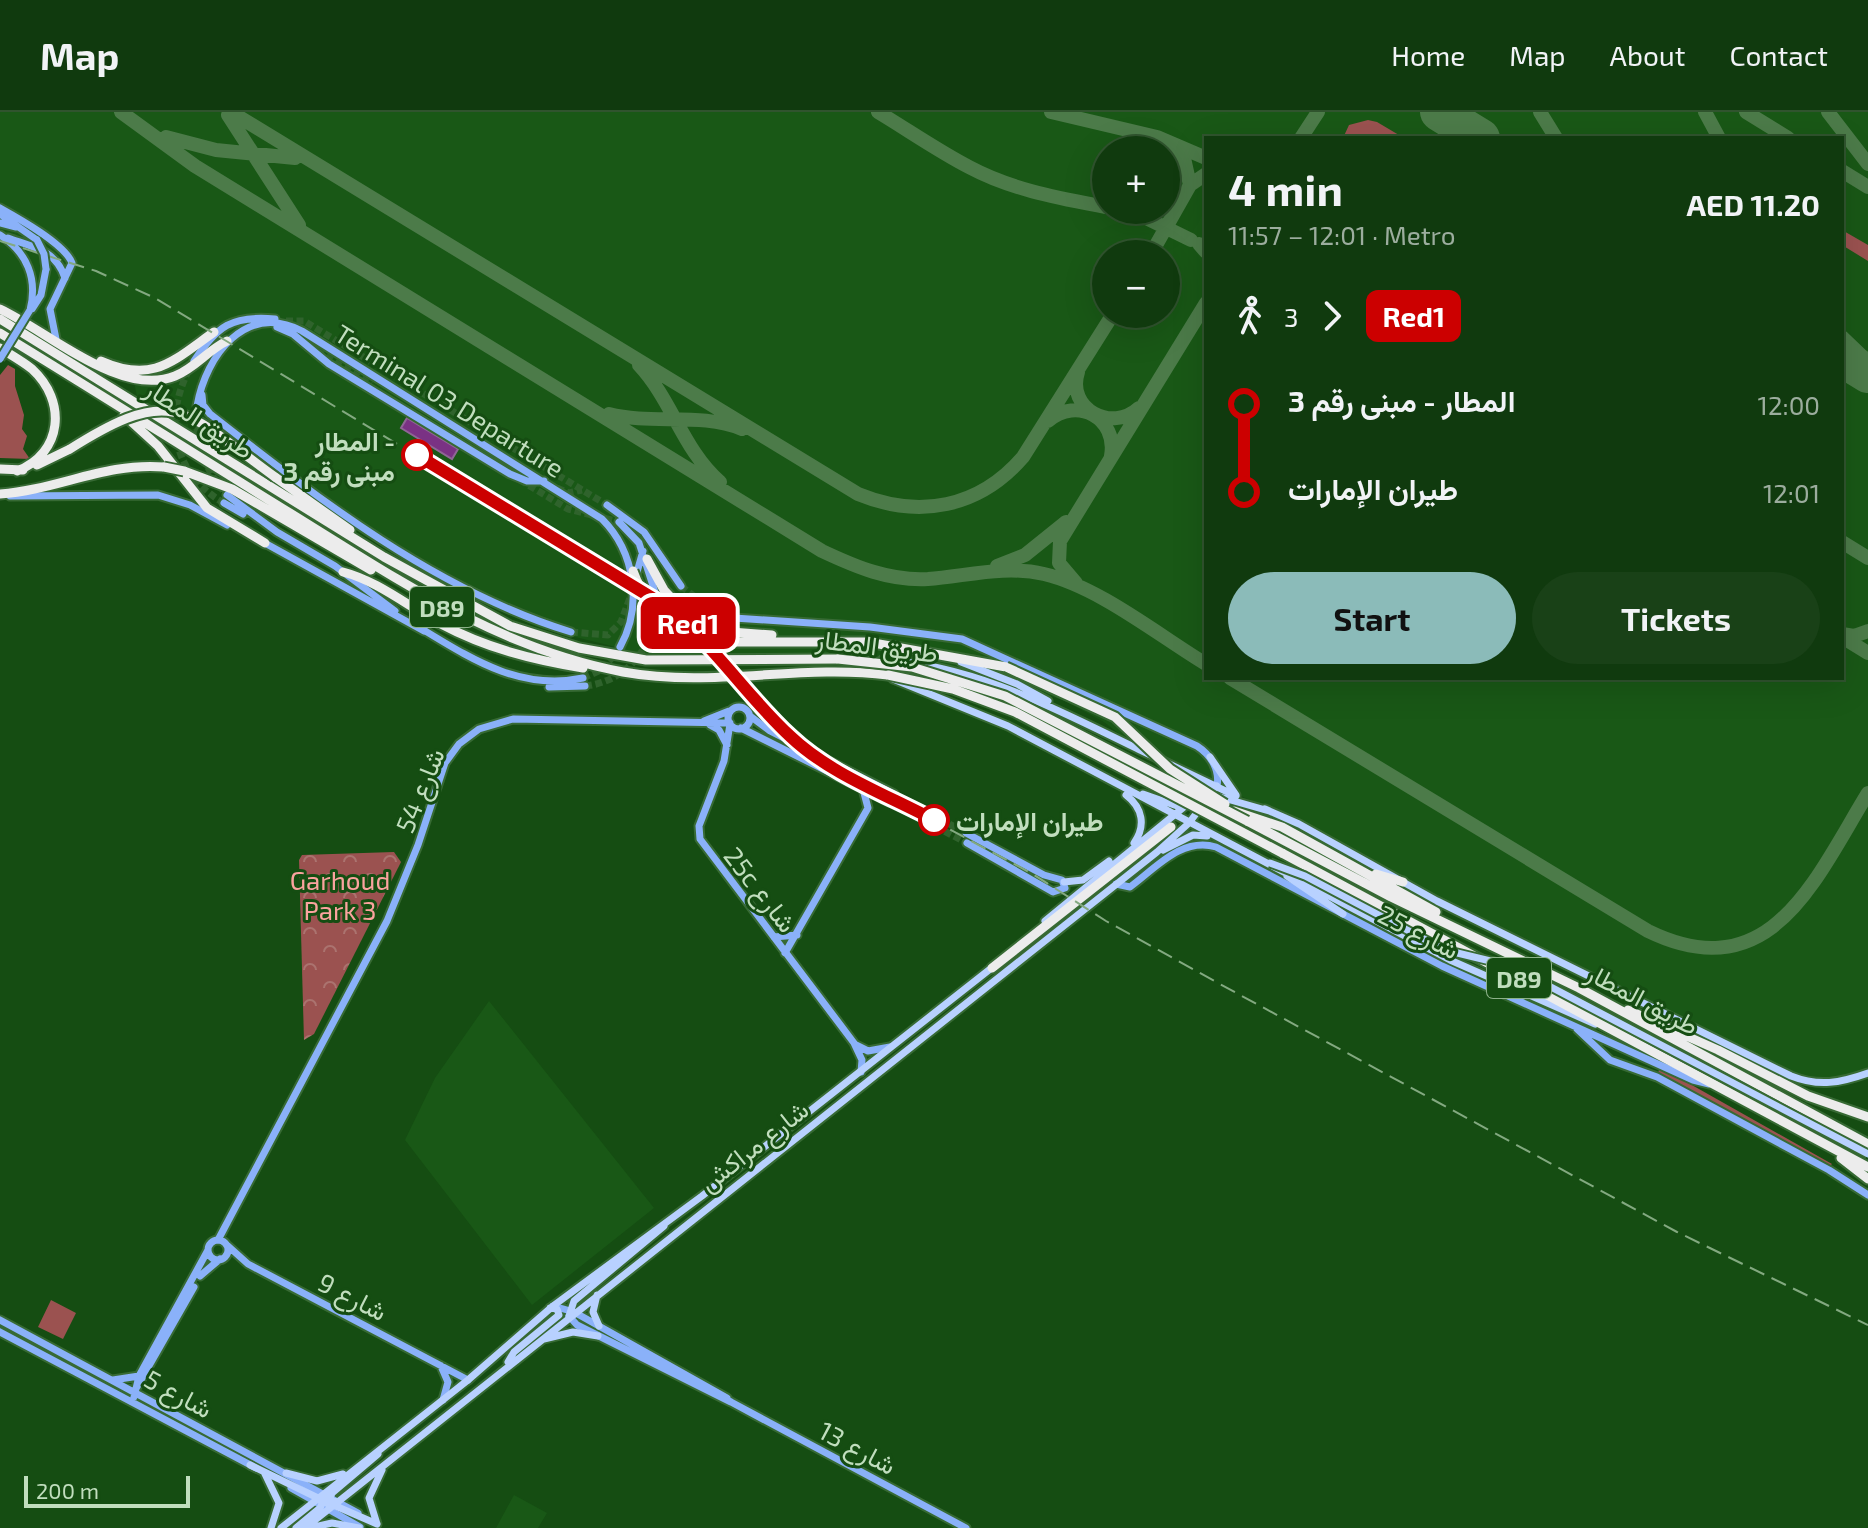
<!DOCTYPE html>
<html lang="en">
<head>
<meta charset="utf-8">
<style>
  body { margin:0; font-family:"Exo 2",Vazirmatn,sans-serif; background:#194117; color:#f1f3f6; height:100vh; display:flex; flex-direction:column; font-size:30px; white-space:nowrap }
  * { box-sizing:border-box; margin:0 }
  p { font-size:26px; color:#9cad9e }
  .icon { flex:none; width:44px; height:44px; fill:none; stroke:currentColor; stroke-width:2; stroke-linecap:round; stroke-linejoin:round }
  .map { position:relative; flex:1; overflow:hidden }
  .panel { position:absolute; left:1204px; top:24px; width:640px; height:544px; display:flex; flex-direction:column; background:#103a0e; border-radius:0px; box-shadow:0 8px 32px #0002,0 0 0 2px #30542e }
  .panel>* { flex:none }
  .badge { padding:0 16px; border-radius:12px; font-size:28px; line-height:52px }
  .controls { position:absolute; left:1092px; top:24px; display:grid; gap:16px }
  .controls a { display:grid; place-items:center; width:88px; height:88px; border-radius:50%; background:#103a0e; box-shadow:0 8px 32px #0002,0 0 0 2px #30542e; font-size:40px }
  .scale { position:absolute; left:24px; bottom:20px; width:166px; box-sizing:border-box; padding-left:8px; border:4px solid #c1debe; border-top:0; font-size:22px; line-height:28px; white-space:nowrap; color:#c1debe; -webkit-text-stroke:6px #154d12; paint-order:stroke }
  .map>.badge { position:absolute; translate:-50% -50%; box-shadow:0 0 0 4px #fff }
  .legs { display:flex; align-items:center; gap:12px; height:88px; padding:0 24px; font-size:26px }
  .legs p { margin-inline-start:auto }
  .head { display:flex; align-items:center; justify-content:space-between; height:136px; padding:0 24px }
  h1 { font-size:44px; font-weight:700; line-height:60px }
  .primary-button { display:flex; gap:16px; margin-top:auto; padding:16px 24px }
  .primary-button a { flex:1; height:92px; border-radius:48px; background:#8bbbb9; color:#111; font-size:32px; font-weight:700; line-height:92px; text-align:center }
  .primary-button a+a { background:#194117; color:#f1f3f6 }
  ul { padding:0 24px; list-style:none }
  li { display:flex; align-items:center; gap:28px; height:88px; font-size:30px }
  li i { display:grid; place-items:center; width:12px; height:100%; margin:0 10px; background:currentColor }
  li i::after { content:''; width:20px; height:20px; margin:-10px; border:6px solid; border-radius:50%; background:#103a0e }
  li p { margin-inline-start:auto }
  li:first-child i { background:linear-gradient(#0000 50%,currentColor 0) }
  li:last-child i { background:linear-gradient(currentColor 50%,#0000 0) }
  header { display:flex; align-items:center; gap:48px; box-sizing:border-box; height:112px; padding:0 40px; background:#103a0e; border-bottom:2px solid #30542e }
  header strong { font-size:38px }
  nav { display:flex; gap:44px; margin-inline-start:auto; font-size:28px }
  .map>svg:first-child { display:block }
  .built { fill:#195816; fill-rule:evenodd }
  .grass { fill:#9b5250 }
  .park { fill:url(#park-crowns) }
  .water { fill:#7a3284; stroke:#8f6695; stroke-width:2 }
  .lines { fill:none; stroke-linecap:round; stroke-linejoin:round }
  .taxiway { stroke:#4c7b49; stroke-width:14 }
  .runway { stroke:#4c7b49; stroke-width:38 }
  .secondary-tunnel { stroke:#2f632c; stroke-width:7; stroke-dasharray:7 3.5; stroke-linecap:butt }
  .highway-tunnel { stroke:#2f632c; stroke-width:9; stroke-dasharray:9 4.5; stroke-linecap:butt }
  .secondary-casing { stroke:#376a34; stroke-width:11 }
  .primary-casing { stroke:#376a34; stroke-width:11 }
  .highway-casing { stroke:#376a34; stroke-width:13 }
  .secondary { stroke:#8ab1f9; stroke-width:7 }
  .primary { stroke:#b8d1ff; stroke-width:7 }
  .highway { stroke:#ececec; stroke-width:9 }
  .rail { stroke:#83a980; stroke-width:2; stroke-dasharray:16 8; stroke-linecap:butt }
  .secondary-bridge-casing { stroke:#376a34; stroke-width:11; stroke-linecap:butt }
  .primary-bridge-casing { stroke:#376a34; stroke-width:11; stroke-linecap:butt }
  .highway-bridge-casing { stroke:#376a34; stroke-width:13; stroke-linecap:butt }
  .secondary-bridge { stroke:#8ab1f9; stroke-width:7 }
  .primary-bridge { stroke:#b8d1ff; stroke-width:7 }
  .highway-bridge { stroke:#ececec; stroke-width:9 }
  .line-1-casing { stroke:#fff; stroke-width:18 }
  .line-1 { stroke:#c00; stroke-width:12 }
  .stop-1-dot { fill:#fff; stroke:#c00; stroke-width:4 }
  .labels { text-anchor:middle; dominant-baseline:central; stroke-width:6; stroke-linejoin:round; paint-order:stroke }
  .shield { fill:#154d12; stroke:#8db28a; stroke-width:2 }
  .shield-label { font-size:24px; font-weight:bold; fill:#c1debe }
  .street-label { font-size:26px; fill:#c1debe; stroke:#154d12 }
  .stop-label { font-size:26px; font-weight:bold; fill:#c1debe; stroke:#154d12; text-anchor:end }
  .park-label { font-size:26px; fill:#fba39f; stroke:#154d12 }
</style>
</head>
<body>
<header>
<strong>Map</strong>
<nav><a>Home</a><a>Map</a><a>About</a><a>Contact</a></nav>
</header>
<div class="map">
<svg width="1868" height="1416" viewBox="0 0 1868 1416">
  <defs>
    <pattern id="park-crowns" width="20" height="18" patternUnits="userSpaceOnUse" patternTransform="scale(2)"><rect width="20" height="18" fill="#9b5250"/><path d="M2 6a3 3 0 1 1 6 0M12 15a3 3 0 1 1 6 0" fill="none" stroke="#ab736f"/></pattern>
  </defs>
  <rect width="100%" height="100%" fill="#154d12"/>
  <path class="built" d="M0,0H1868V959L1838,969L1808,966L1777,955L1527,827L1418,777L1278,700L1236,682L1230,675L1126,627L1104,610L1065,589L1035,579L1032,583L919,549L863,543L652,544L539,516L465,481L325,396L216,314L205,329L137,284L131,257L89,242L23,202L0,238ZM1206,26H1842V566H1206ZM1106,38H1166V98H1106ZM1106,142H1166V202H1106Z
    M489,889L654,1096L532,1193L405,1028L435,966Z
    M514,1383L547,1401L538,1416H496Z"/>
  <path class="grass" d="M1368,8L1377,10L1404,26H1343L1349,13Z
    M1842,118L1868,133V149L1842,133Z
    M8,253L15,257V274L24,303L22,317L27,324L23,337L30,347L0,346V263Z
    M1660,955L1832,1052L1828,1056L1677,974L1658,961Z
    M51,1188L76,1201L63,1227L38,1215Z"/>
  <path class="park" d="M394,740L401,750L314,922L304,928L299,748L302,743Z"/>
  <path class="water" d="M407,306L458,337L452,347L401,316Z"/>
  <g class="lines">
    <path class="taxiway" d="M121,0L195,54L822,439C856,455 889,469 928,467C967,464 1005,453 1044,462C1099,475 1158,523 1206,552
      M231,0L858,382C919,407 979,396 1023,345L1113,202
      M878,0C908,18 938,39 969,55C1012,78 1059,86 1106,95
      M1051,0L1157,25L1206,46
      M1540,0L1556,26
      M1705,0L1719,26
      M1746,0L1788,26
      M1828,0L1868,52
      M228,3L299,113
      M166,25L216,38L295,46
      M1301,26L1318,0
      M1842,59L1868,75
      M1190,73L1206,62
      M1118,98L1146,106L1191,128
      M1199,132L1206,140
      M1151,142L1190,73L1184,46L1174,33
      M1842,225L1868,250
      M639,253C672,288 683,338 720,370
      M1078,260C1066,297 1112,321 1139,296
      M1842,262L1868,271
      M609,302C652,313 701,300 742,317
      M1048,309C1077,284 1118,306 1111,344
      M1842,430L1868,446
      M997,454L1025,443L1066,410
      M1076,471L1059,451L1060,429L1206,191
      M1842,522L1854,524L1868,519
      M1842,525L1868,541
      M1230,566L1648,819C1771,879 1815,767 1868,681"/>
    <path class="runway" d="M1439,0L1481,26
      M1842,246L1868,262"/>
    <path class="secondary-tunnel" d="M286,209H304L607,393
      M317,239L371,273
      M189,258C163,308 173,362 224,391
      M197,294C194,329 204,357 227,383
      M520,368L568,397L619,410
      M557,376L569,381L582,378
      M681,474L700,489L734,506
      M571,520L608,523L621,510L631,483
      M583,566L601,558L618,539
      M585,574C632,569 661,526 655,480
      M894,682L966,721
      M889,690L967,731"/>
    <path class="highway-tunnel" d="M679,494L704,510L731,520
      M670,510L697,524L728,530"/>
    <defs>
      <path id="secondary" d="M0,96C18,106 65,132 72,151L50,197L56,227
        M0,102L37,128
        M0,111L16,115
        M0,123C27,140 38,167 30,198
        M8,126C33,135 56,138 65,166
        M32,197L41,183L46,157
        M277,215L293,222L329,252L510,362L527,369H544
        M194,249C217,214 232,203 275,207
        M202,283L203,293L210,302C320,388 435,478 571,520
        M197,294C206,243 246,190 302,219L602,407C635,440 643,494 620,535
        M227,383L277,420L335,454L395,499
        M10,384L158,383L190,393L227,413
        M224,391L243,402
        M607,393L644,420L681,474
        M619,410L639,431L655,480
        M263,430L424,519
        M635,467L643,439
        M734,506L870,515L962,527L1197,634C1211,643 1220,658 1217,674
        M422,517C473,548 521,579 583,566
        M549,575L585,574
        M728 606a11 11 0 1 1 22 0a11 11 0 1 1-22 0Z
        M750,604L770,619L894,682
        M704,609L729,599
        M730,612L724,649L699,714L700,727L854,931L862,948L861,960
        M710,613L719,618L727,633
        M741,616L889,690
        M966,721L1044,763L1062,768L1065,776L1053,780L967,731
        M1116,772L1130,775C1156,756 1181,725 1216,735L1442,854L1693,968L1709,972
        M774,825L797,823
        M785,841L868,696L863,677
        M1577,917L1610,948L1657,965L1829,1058L1868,1083
        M856,933L868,939L890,935
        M218,1128L387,809L418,733L445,651L459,632L479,617L513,607L730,611
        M208 1138a10 10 0 1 1 20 0a10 10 0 1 1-20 0Z
        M228,1134L248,1152L468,1268
        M200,1164L220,1147
        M553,1194L574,1200L727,1286
        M569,1204L577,1213L731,1290L966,1416
        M0,1208L358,1401
        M0,1220L256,1356
        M441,1254L448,1270L443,1288
        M113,1268L139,1264
        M134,1280L194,1175
        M134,1285L139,1264L208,1138
        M291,1376L360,1415"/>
      <path id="primary" d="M882,548C976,553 1057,598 1140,638
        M961,550L1017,572L1048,589
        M893,567L1008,614L1450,848L1595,912
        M1138,637L1236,684
        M1210,645L1236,683
        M1143,682L1180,695
        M1126,683C1143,696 1146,714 1134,731
        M1213,683L1269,699
        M1265,697L1299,712L1437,789L1791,964C1819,975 1840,971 1868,961
        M1163,738L1193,723L1207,724
        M1287,764L1343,802
        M1064,770L1083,768L1109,749
        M1045,809L1190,690
        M597,1183L593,1200L599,1214
        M569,1204L574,1189L664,1114
        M544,1227L573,1220L598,1224
        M508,1250L514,1240L559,1203L557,1197L550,1196
        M250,1353L318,1386L338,1390
        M286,1361L317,1369L343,1362
        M265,1362L279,1391L271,1416
        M328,1392L332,1381L378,1342
        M331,1392L377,1412
        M377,1412L369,1386L382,1358
        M281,1416L468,1268L553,1194L702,1084L994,854
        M296,1416L320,1396L324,1387
        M305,1416L1157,740L1189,711L1217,674
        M310,1416L332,1411L359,1416"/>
      <path id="highway" d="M0,197C49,220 121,286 175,264C195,256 208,238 227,229
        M0,207L384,445L510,514L579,536L646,548L838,547
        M0,221C102,283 202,347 303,409C406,473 502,537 623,560C712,576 800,552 888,563
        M0,236C11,243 22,249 32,257C67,289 63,341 17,359
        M101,249C153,272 173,249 214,220
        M124,303L158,334L207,396L265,431
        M37,353L70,337
        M0,357L23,358
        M184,359L232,377L371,458
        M275,365L350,418
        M0,382C57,378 106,350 164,355
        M647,447L664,478L679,494
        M343,460C378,469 409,495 441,512C486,536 533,548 583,556
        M637,469L652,494L670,510
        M731,520L772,523
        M728,530H868L1006,555
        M1234,699L1282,715L1436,800
        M1247,709L1391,785L1579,876L1868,1032
        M1282,741L1868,1055
        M1376,762L1403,770
        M992,856L1171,715
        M1628,898L1718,938L1808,984L1868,1005
        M1841,1046L1868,1067"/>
    </defs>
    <use href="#secondary" class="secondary-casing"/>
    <use href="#primary" class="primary-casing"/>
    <use href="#highway" class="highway-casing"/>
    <use href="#secondary" class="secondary"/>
    <use href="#primary" class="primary"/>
    <use href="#highway" class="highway"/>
    <path class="rail" d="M0,129L96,159L155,186L659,490L686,510L792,626L824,650L1031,761L1106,809L1218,871L1677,1120L1868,1213"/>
    <defs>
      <path id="secondary-bridge" d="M37,128L44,142L46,157
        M0,247L30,198"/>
      <path id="primary-bridge" d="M1270,751L1305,764L1445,838L1511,854L1868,1042"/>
      <path id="highway-bridge" d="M70,337C176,270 184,299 275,365
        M164,355L184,359
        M633,459L637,469
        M838,547L912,555L1005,584L1247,709
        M1006,555L1115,605L1170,657L1225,692
        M888,563L953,577L1015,600L1282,741"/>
    </defs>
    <use href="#secondary-bridge" class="secondary-bridge-casing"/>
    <use href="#primary-bridge" class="primary-bridge-casing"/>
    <use href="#highway-bridge" class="highway-bridge-casing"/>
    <use href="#secondary-bridge" class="secondary-bridge"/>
    <use href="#primary-bridge" class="primary-bridge"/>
    <use href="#highway-bridge" class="highway-bridge"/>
  </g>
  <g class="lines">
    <defs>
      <path id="line-1" d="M417,343L659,490C711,527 744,582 791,625C830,662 887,683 934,708"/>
    </defs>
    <use href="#line-1" class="line-1-casing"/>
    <use href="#line-1" class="line-1"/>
  </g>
  <g class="stop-1-dot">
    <circle cx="417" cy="343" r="14"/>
    <circle cx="934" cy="708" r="14"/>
  </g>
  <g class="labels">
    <g class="shield">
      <rect x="410" y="475" width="64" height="40" rx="6"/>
      <rect x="1487" y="846" width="64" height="40" rx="6"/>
    </g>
    <g class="shield-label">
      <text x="442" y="495">D89</text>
      <text x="1519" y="866">D89</text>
    </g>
    <g class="street-label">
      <text transform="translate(450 288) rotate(32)">Terminal 03 Departure</text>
      <text transform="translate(200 306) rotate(33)">طريق المطار</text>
      <text transform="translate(877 533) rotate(7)">طريق المطار</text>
      <text transform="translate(419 678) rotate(-68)">شارع 54</text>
      <text transform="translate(761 777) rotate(52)">25c شارع</text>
      <text transform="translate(1419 819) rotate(27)">شارع 25</text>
      <text transform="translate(1643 886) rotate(28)">طريق المطار</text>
      <text transform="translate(753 1033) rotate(-38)">شارع مراكش</text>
      <text transform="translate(353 1184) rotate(27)">شارع 9</text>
      <text transform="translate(179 1281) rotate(28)">شارع 5</text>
      <text transform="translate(858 1335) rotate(28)">شارع 13</text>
    </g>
    <g class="stop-label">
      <text x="395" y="328">المطار -<tspan x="395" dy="30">مبنى رقم 3</tspan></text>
      <text x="956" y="708" text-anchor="start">طيران الإمارات</text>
    </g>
    <g class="park-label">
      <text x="340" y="767">Garhoud<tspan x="340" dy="30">Park 3</tspan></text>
    </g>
  </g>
</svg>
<div class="controls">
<a>+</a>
<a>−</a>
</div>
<div class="scale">200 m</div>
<b class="badge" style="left:688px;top:511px;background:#c00;color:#fff">Red1</b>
<section class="panel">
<div class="head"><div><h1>4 min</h1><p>11:57 – 12:01 · Metro</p></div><b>AED 11.20</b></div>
<div class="legs"><svg class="icon" aria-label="walk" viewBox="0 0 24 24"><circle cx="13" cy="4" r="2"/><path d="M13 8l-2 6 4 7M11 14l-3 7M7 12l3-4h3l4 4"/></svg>3<svg class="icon" aria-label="forward" viewBox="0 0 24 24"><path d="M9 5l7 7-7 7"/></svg><b class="badge" style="background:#c00;color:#fff">Red1</b></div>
<ul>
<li><i style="color:#c00"></i><b>المطار - مبنى رقم 3</b><p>12:00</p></li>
<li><i style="color:#c00"></i><b>طيران الإمارات</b><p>12:01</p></li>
</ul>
<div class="primary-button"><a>Start</a><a>Tickets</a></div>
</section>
</div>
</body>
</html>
